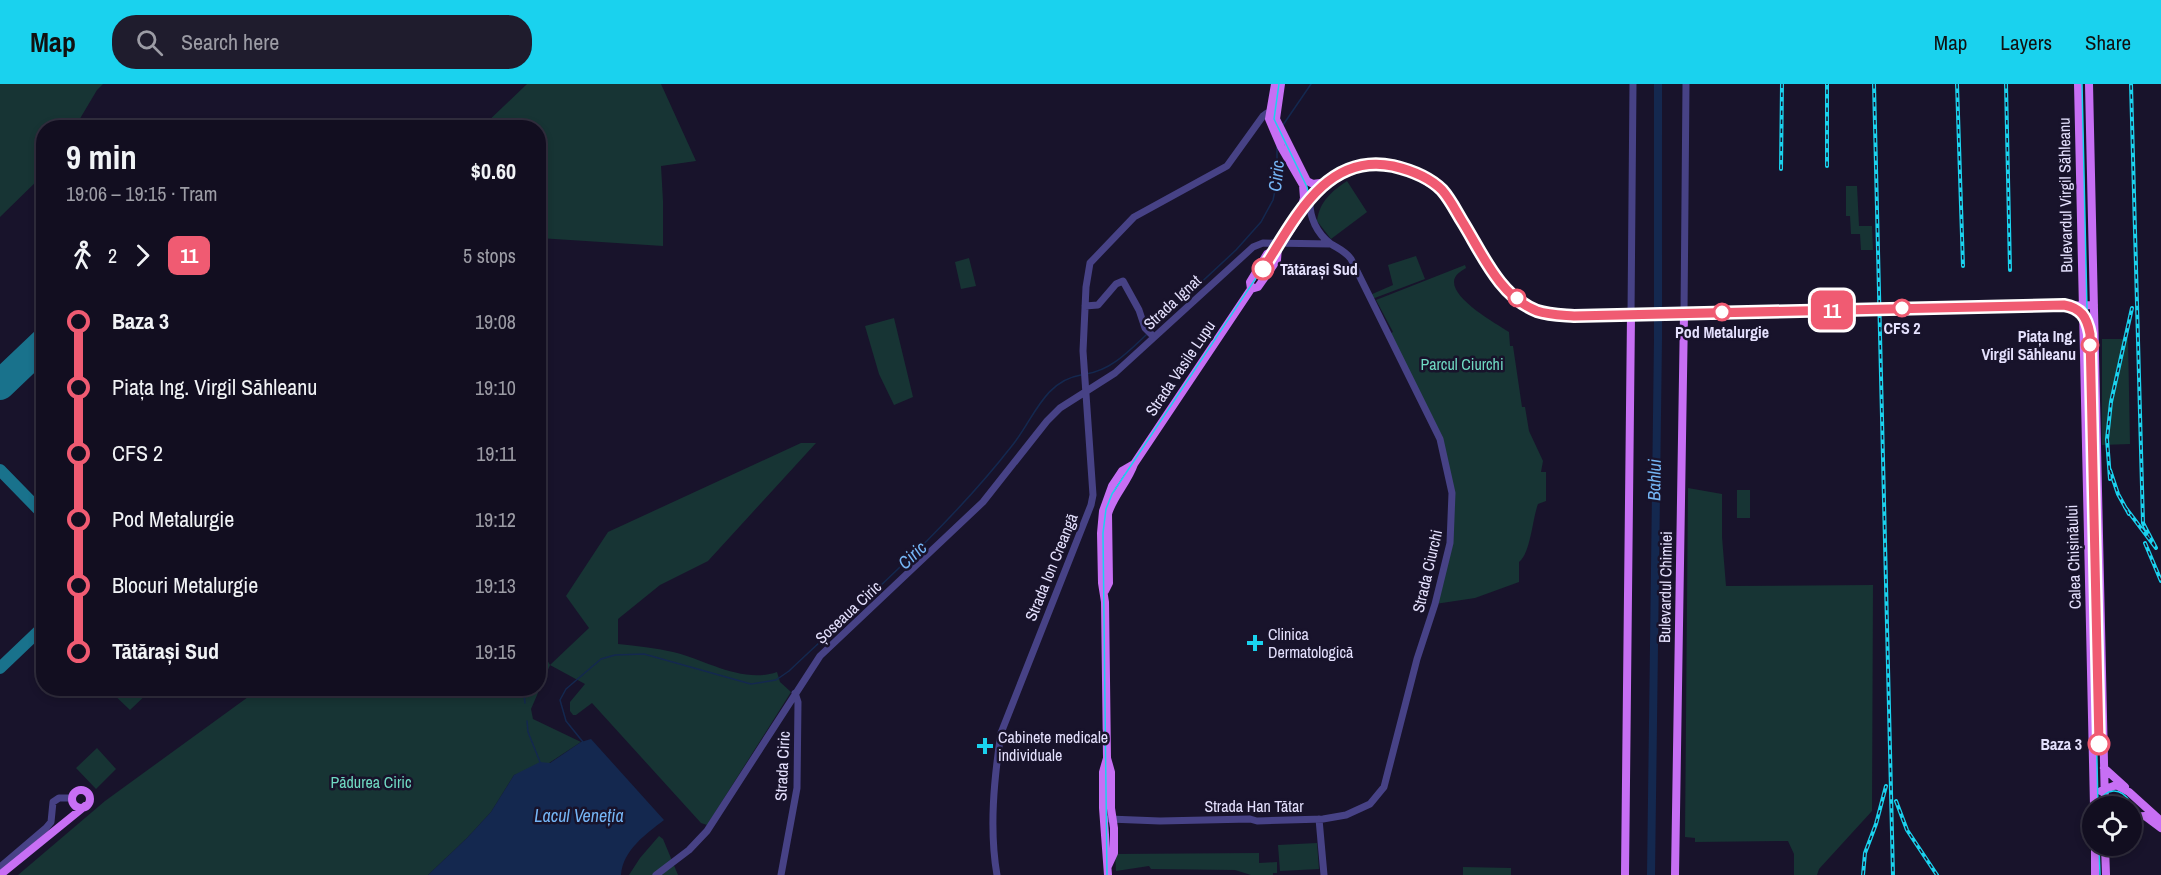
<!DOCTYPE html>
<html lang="en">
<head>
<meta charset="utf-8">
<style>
  body { margin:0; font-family:"Archivo Narrow",sans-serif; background:#1f1c2d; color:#f1f3f6; height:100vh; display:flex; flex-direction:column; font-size:22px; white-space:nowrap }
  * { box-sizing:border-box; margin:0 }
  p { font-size:20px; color:#9c9ca5 }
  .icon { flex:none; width:33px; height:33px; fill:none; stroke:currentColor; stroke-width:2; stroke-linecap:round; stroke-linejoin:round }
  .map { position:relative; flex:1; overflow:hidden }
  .panel { position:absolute; left:36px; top:36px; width:510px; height:576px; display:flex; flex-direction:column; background:#120e20; border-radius:24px; box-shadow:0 3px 9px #0003,0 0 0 2px #312e3e }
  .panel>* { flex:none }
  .badge { padding:0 12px; border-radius:9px; font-size:21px; line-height:39px }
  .controls { position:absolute; left:2082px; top:712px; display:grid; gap:12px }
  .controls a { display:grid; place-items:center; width:60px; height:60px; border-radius:50%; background:#120e20; box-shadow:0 3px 9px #0003,0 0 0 2px #312e3e; font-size:30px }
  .map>.badge { position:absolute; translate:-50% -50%; box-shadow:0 0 0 3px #fff }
  .legs { display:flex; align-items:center; gap:9px; height:66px; padding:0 30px; font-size:20px }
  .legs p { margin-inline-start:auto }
  .overview { display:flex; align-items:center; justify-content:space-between; height:102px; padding:0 30px }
  h1 { font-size:33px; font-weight:700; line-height:45px }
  ul { padding:0 30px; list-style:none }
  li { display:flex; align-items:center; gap:21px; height:66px; font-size:22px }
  li i { display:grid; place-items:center; width:9px; height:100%; margin:0 8px; background:currentColor }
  li i::after { content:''; width:15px; height:15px; margin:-8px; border:4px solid; border-radius:50%; background:#120e20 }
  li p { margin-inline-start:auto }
  li:first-child i { background:linear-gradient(#0000 50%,currentColor 0) }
  li:last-child i { background:linear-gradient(currentColor 50%,#0000 0) }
  header { display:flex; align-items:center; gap:36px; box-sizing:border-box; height:84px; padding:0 30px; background:#1ad2ee; color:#111 }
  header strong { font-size:28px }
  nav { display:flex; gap:33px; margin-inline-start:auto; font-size:21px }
  .search { width:420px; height:54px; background:#1f1c2d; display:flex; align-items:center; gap:15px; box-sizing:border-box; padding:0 21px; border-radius:24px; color:#9c9ca5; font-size:22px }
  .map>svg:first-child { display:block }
  .green { fill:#173434 }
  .water { fill:#14284f }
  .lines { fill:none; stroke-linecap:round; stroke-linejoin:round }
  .stream { stroke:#14284f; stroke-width:1.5 }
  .river { stroke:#14284f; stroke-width:8 }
  .taxiway { stroke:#19728c; stroke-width:12 }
  .runway { stroke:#19728c; stroke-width:30 }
  .minor { stroke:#474286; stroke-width:7 }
  .major { stroke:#c76ff4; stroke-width:8 }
  .tram { stroke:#1ad2ee; stroke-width:1.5 }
  .rail-casing { stroke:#1ad2ee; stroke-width:4 }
  .rail { stroke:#18132b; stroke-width:1.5; stroke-dasharray:4.5; stroke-linecap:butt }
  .line-1-casing { stroke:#fff; stroke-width:14 }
  .line-1 { stroke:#f05b72; stroke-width:9 }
  .stop-1-dot { fill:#fff; stroke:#f05b72; stroke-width:3 }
  .poi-dot { fill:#1ad2ee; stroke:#18132b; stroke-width:2 }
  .labels { text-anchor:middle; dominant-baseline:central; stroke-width:5; stroke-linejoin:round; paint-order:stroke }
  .street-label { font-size:16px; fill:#e4e0fd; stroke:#18132b }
  .stop-label { font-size:16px; font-weight:bold; fill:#e4e0fd; stroke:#18132b }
  .park-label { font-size:16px; fill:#6fd9c2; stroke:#18132b }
  .poi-label { font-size:16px; fill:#e4e0fd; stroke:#18132b; text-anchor:start }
  .water-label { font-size:18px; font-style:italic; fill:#75b5f5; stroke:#18132b }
</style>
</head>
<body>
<header>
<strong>Map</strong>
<div class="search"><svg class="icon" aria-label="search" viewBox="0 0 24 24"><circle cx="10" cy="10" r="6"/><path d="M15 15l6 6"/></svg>Search here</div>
<nav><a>Map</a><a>Layers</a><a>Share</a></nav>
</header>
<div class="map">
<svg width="2161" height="791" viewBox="0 0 2161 791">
  <rect width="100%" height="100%" fill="#18132b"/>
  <path class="green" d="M0,0H103L97,6L75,43L44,44L43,91L0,133Z
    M527,0H661L696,77L661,82L663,117V162L539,154L538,44L482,43Z
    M1347,97L1367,128L1331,155L1317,137C1320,117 1331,108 1347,97Z
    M1846,102H1857L1859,142H1872L1873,166H1861L1860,150H1851L1850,132H1846Z
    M1416,172L1425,195L1372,215L1370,211L1393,201L1388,181Z
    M969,174L976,202L961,205L955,178Z
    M1465,181L1466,184C1461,187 1454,191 1454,198C1454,216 1495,239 1509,248L1510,262H1513L1522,323H1525L1529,347L1543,377L1541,388H1546V417L1538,420C1532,436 1531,468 1519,478V498L1475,514L1435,520L1452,433L1446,376L1389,250L1393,248L1376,216Z
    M894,234L913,313L894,321L879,290L865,242Z
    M2102,255H2128L2130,360L2102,361Z
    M801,359H816L708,477L660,501L618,535V560C637,562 655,564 673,568C706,576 743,600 777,588L780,598L791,608L707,741L701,739L592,619L576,631H573L570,627V618L585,600L550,581L531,625L533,635L581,658L549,679L514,691L491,728L467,754L428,791H18L105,717L259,605L538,604L539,562L550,581L589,544L566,512L608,448Z
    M1688,404L1722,410V453L1726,502L1873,501L1872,727L1819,785L1817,791H1794V770L1788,757L1695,758V754L1685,753Z
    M1737,406H1750V434H1737Z
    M108,605H152L130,626Z
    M97,664L116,685L96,705L76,684Z
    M659,752L663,755L678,791H629L640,774Z
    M1317,759L1319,785L1280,787L1278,761Z
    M1259,769V779L1277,778V789H1273V791H1251L1235,786L1151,785L1149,782L1116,787L1115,770Z
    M1463,783L1511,784V791H1463Z"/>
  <path class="water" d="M591,655L664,736C646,750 623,766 621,791H428L467,754L491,728L514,691L540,678L550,679L581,658Z"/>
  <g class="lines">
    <path class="stream" d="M1283,41L1311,0
      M1151,245L1236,166L1261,138L1273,116L1277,97V63
      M1086,290C1111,286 1128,268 1146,251
      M538,583L542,579V571
      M525,619L524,610L526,604
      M527,637L528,648L540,678
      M583,658L566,637L560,616L566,605L601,575L615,571L644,570L751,600L776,596L789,587C865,515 946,446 1011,363C1033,337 1043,297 1081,291"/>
    <path class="river" d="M1651,791L1658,255V0"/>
    <path class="taxiway" d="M24,278L44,258
      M0,386L44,431
      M0,584L44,542"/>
    <path class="runway" d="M0,301L44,259"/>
    <path class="minor" d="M1085,222L1098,221L1116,200L1123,197L1139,226L1145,244L1154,253
      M1684,230L1686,0
      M1631,231L1633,0
      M1109,735L1160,737L1250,735L1257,737L1323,735L1346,731L1370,720L1384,703L1417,575L1435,520L1450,459L1452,409L1440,355L1351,175C1345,167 1339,165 1331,160C1317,150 1309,133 1310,116
      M1319,735L1324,791
      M0,783L46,744L51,738L53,718L59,714H72
      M656,791L689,766L707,747L820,572L983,418L1047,337L1060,324L1115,289L1253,163L1263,159L1331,160
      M781,791L797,704L798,618L795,609
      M997,791C989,745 994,695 1001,649L1091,421L1093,411L1083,267L1086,203L1090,179L1134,133L1227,82L1263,32L1267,29H1273"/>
    <path class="major" d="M1275,0L1269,35L1281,63L1303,101L1304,114L1301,125
      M1281,0L1276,35L1307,97L1313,100L1327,98
      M2078,0L2094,723
      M2089,0L2105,723
      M1251,205L1258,203L1277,176L1278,163
      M1105,507L1109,499L1108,430C1113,412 1128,398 1134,380L1251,205L1250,198L1267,170L1279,163L1316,108L1344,88L1369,81L1385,82L1407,88L1418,92L1442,107L1500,200C1521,225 1543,231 1574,233L2094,221
      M1107,674L1103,688V724L1108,791
      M2104,684L2125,703
      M72 715a9 9 0 1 1 18 0a9 9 0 1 1-18 0Z
      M2101,707L2116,701L2129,708L2161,737
      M2132,733L2145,732L2161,744
      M2095,762V791
      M2105,762L2106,791
      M1108,782L1114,769V744L1111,724V688L1107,674L1105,518L1102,499L1101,449L1103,427L1112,402L1122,387L1134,380
      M0,791L85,722
      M1625,791L1631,231
      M1675,791L1684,230"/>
    <path class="tram" d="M1279,0L1274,35L1307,103L1309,113L1307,120
      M2082,0L2098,723
      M2099,720C2105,703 2121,703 2130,718L2132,734
      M2099,762L2100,791
      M1107,791L1103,449L1106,425L1112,410L1308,116C1345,67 1398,74 1442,106C1469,144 1494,209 1537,226C1548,231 1562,231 1574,232L2064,221C2080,224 2086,232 2089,248"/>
    <defs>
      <path id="rail" d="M1874,0L1893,791
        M1957,0L1963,182
        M2006,0L2010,186
        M1827,82V0
        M1781,85L1782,0
        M2110,386L2118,410L2129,430
        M2110,395L2107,355L2111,318L2132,224
        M2125,423L2156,464L2143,439L2131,0
        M2145,459L2161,497
        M1896,717L1907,746L1937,791
        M1863,791L1865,769L1876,740L1886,702"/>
    </defs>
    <use href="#rail" class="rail-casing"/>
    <use href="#rail" class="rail"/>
  </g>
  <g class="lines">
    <defs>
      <path id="line-1" d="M1263,185C1294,137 1325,68 1393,82C1410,86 1430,94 1442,106C1450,115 1456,127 1462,137C1482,169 1499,212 1537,227C1549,231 1562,231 1574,232L2064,221C2081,224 2087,233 2090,250L2099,660"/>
    </defs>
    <use href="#line-1" class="line-1-casing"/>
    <use href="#line-1" class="line-1"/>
  </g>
  <g class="stop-1-dot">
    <circle cx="1263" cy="185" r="10"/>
    <circle cx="1517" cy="214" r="8"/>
    <circle cx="1902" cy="224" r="8"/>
    <circle cx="1722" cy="228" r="8"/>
    <circle cx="2090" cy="261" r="8"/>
    <circle cx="2099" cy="660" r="10"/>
  </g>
  <g class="poi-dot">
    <path d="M1252 550h6v6h6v6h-6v6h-6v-6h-6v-6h6z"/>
    <path d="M982 653h6v6h6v6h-6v6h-6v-6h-6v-6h6z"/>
  </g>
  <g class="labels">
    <g class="street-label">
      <text transform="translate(2065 111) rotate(-91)">Bulevardul Virgil Săhleanu</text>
      <text transform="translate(1172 218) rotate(-43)">Strada Ignat</text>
      <text transform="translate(1180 284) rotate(-56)">Strada Vasile Lupu</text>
      <text transform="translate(2073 473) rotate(-92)">Calea Chișinăului</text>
      <text transform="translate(1051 483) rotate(-68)">Strada Ion Creangă</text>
      <text transform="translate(1427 487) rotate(-77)">Strada Ciurchi</text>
      <text transform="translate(1665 503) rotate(-89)">Bulevardul Chimiei</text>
      <text transform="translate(848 528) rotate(-43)">Șoseaua Ciric</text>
      <text transform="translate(782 682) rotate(-87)">Strada Ciric</text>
      <text x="1254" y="722">Strada Han Tătar</text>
    </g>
    <g class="stop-label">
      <text x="1280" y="185" text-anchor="start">Tătărași Sud</text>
      <text x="1902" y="244">CFS 2</text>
      <text x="1722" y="248">Pod Metalurgie</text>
      <text x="2076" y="252" text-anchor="end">Piața Ing.<tspan x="2076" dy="18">Virgil Săhleanu</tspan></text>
      <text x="2082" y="660" text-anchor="end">Baza 3</text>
    </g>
    <g class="park-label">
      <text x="1462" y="280">Parcul Ciurchi</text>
      <text x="371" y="698">Pădurea Ciric</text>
    </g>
    <g class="poi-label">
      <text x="1268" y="550">Clinica<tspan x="1268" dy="18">Dermatologică</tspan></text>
      <text x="998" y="653">Cabinete medicale<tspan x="998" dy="18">individuale</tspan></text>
    </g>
    <g class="water-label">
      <text transform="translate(1276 92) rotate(-84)">Ciric</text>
      <text transform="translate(1654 396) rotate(-89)">Bahlui</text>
      <text transform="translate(912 471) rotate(-43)">Ciric</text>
      <text x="579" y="731">Lacul Veneția</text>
    </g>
  </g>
</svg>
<div class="controls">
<a><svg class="icon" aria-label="locate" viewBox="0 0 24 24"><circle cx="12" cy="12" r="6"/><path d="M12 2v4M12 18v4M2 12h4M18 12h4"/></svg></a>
</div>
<b class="badge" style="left:1832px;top:226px;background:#f05b72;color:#fff">11</b>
<section class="panel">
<div class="overview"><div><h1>9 min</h1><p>19:06 – 19:15 · Tram</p></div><b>$0.60</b></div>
<div class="legs"><svg class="icon" aria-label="walk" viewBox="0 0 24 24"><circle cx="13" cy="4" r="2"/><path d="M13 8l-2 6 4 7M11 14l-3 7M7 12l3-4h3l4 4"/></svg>2<svg class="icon" aria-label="forward" viewBox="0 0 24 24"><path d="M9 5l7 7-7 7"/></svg><b class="badge" style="background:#f05b72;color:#fff">11</b><p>5 stops</p></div>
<ul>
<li><i style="color:#f05b72"></i><b>Baza 3</b><p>19:08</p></li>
<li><i style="color:#f05b72"></i><span>Piața Ing. Virgil Săhleanu</span><p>19:10</p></li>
<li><i style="color:#f05b72"></i><span>CFS 2</span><p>19:11</p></li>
<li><i style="color:#f05b72"></i><span>Pod Metalurgie</span><p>19:12</p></li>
<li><i style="color:#f05b72"></i><span>Blocuri Metalurgie</span><p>19:13</p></li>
<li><i style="color:#f05b72"></i><b>Tătărași Sud</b><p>19:15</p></li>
</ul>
</section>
</div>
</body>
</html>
